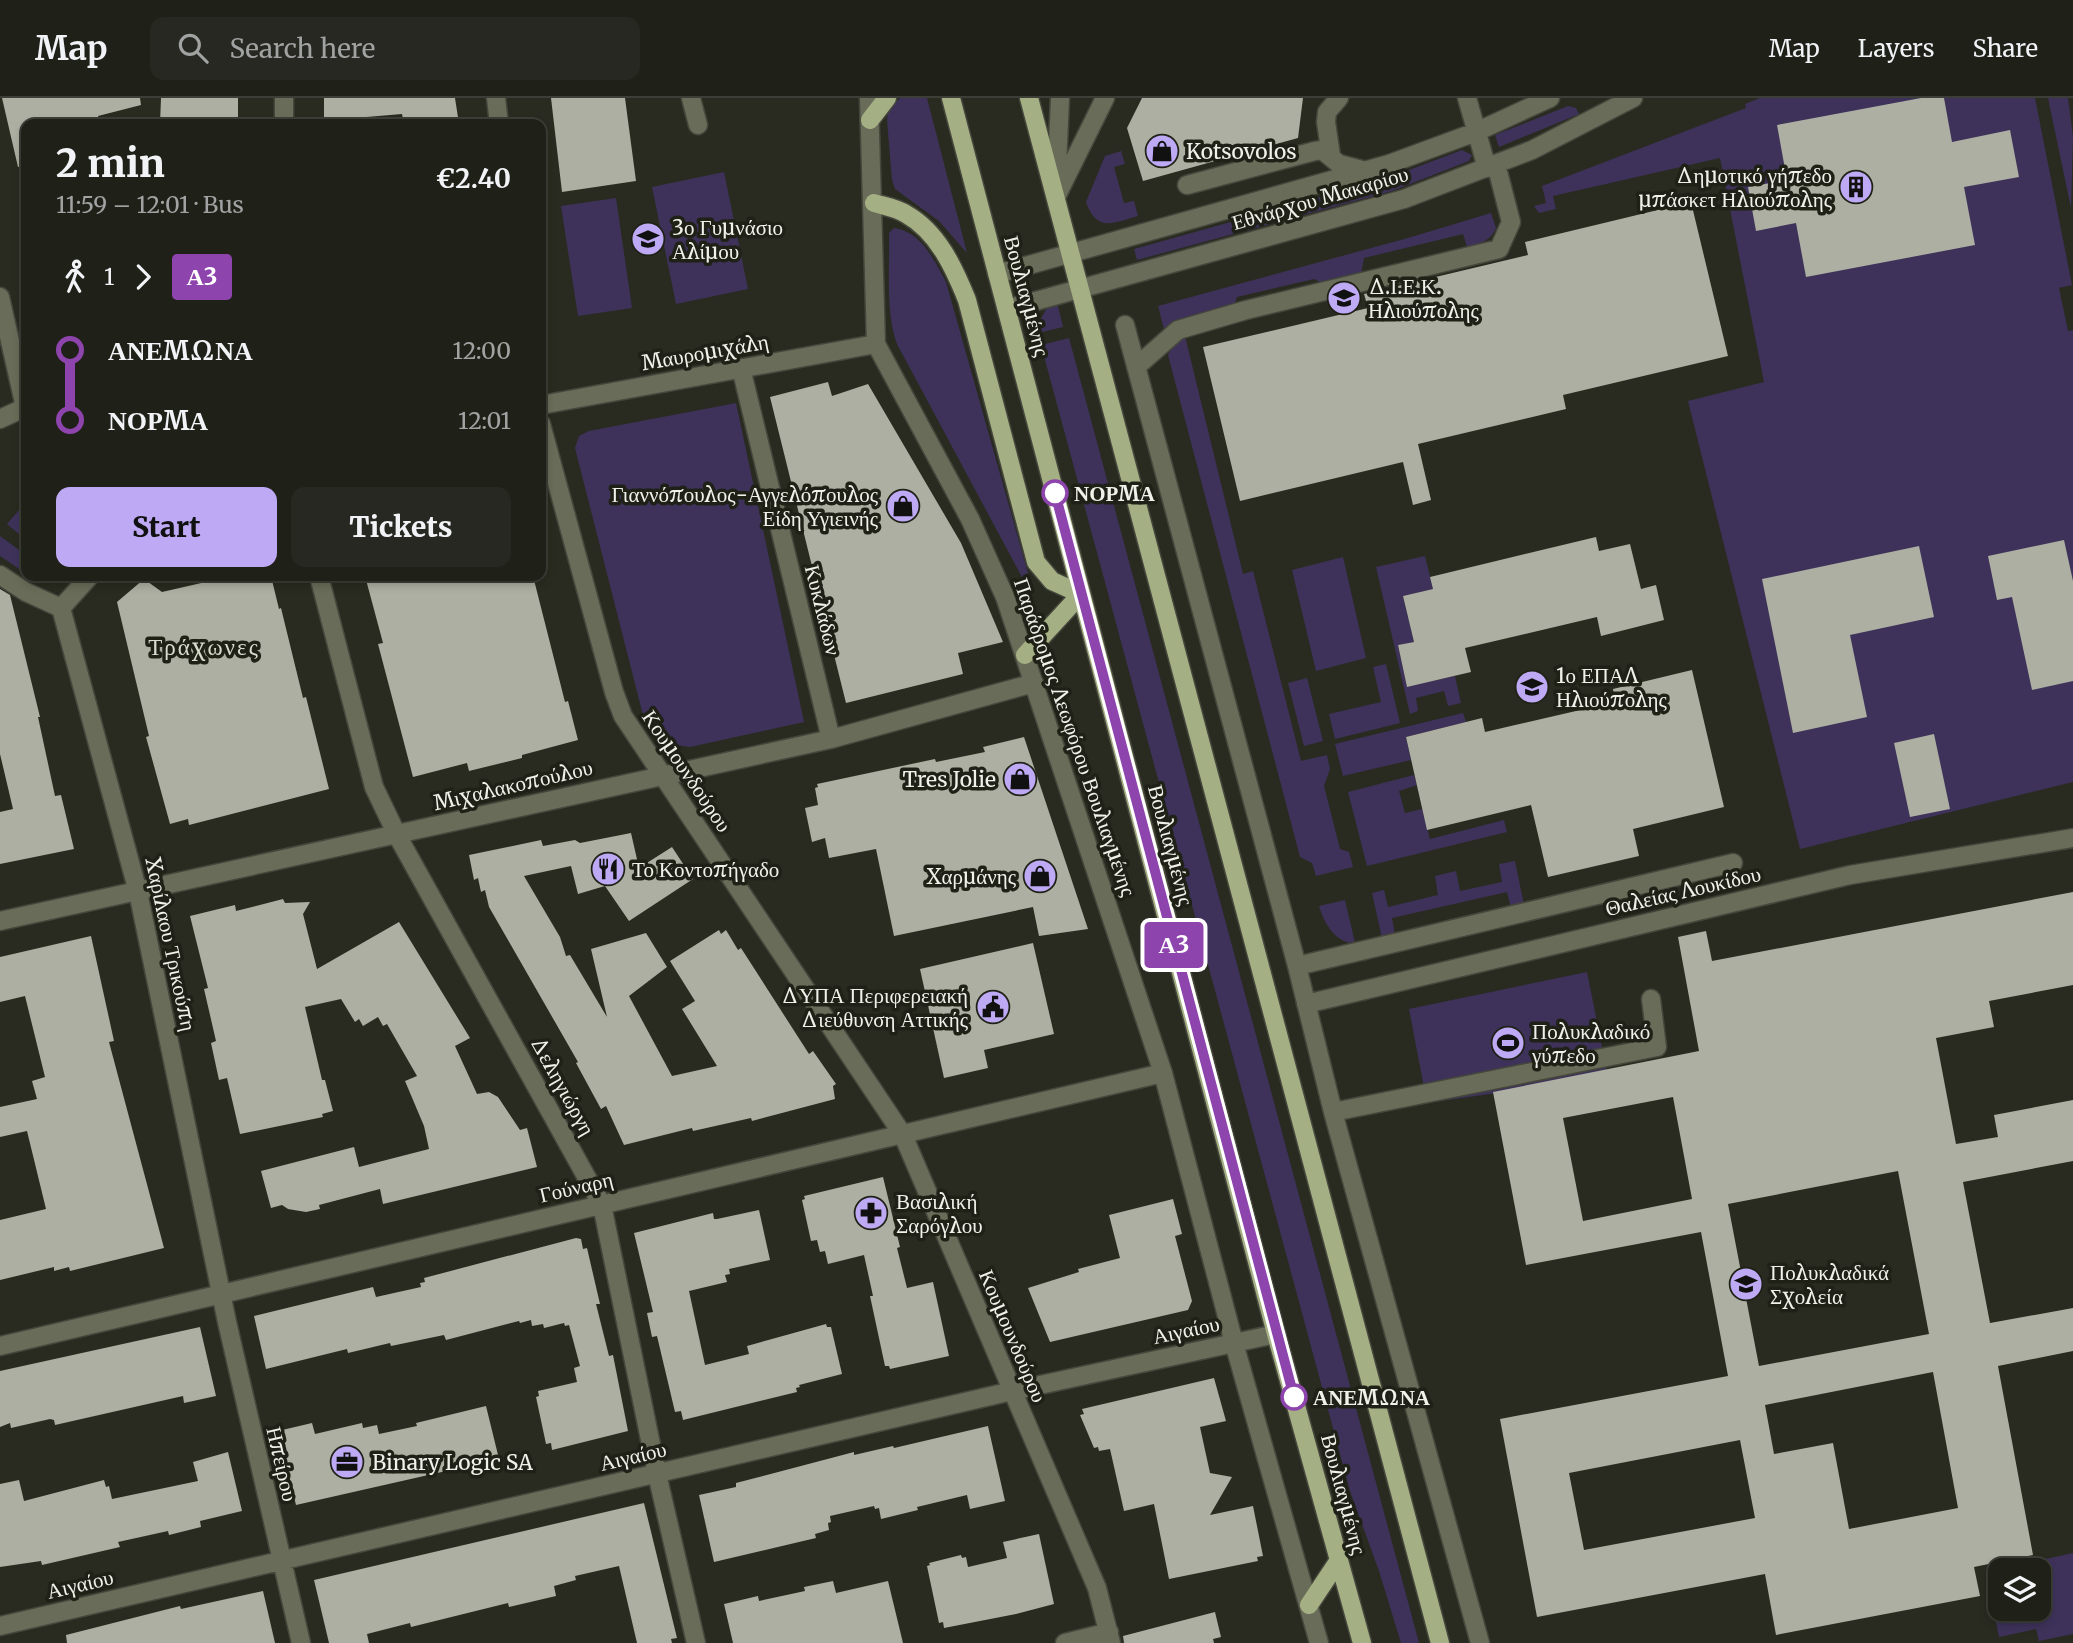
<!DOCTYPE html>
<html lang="en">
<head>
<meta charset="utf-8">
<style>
  body { margin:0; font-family:Merriweather,serif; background:#272821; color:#f1f3f6; height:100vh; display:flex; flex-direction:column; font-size:26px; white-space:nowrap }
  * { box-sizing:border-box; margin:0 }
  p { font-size:23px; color:#a1a3a2 }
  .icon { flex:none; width:38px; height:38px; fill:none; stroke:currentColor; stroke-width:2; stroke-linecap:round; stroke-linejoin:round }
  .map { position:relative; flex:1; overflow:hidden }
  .sheet { position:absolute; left:21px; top:21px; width:525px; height:462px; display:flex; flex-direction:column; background:#1f2018; border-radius:14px; box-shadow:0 4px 10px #0003,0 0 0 2px #3c3e37 }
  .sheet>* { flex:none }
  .badge { padding:0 14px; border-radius:5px; font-size:24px; line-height:46px }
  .buttons { position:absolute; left:1988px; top:1460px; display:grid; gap:14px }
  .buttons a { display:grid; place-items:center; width:63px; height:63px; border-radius:14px; background:#1f2018; box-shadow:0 4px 10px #0003,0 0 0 2px #3c3e37; font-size:35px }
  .map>.badge { position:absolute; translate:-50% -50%; box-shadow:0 0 0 4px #fff }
  .legs { display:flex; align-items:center; gap:10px; height:77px; padding:0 35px; font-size:23px }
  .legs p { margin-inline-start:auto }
  .overview { display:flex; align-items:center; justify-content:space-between; height:119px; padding:0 35px }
  h1 { font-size:38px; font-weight:800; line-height:52px }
  .cta { display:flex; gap:14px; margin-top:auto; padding:14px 35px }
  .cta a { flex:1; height:80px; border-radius:14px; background:#bea9f5; color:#111; font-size:28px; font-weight:800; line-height:80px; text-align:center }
  .cta a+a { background:#272821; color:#f1f3f6 }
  ul { padding:0 35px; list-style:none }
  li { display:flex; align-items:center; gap:24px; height:70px; font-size:26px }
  li i { display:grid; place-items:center; width:10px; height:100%; margin:0 9px; background:currentColor }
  li i::after { content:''; width:18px; height:18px; margin:-9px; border:5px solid; border-radius:50%; background:#1f2018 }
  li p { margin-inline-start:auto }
  li:first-child i { background:linear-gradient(#0000 50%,currentColor 0) }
  li:last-child i { background:linear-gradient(currentColor 50%,#0000 0) }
  header { display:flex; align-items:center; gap:42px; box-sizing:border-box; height:98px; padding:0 35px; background:#1f2018; border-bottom:2px solid #3c3e37 }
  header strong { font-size:33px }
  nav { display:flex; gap:38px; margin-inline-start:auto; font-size:24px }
  .search { width:490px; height:63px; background:#272821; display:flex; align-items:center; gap:18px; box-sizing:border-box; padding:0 24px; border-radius:14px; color:#a1a3a2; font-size:26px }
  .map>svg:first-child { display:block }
  .green { fill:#3e325a; fill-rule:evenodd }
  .building { fill:#acafa1; fill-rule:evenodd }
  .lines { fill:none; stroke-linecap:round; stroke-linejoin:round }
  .minor-casing { stroke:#45473c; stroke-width:21 }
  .major-casing { stroke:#45473c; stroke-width:21 }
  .minor { stroke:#686c58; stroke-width:18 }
  .major { stroke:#a5af84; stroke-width:18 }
  .line-1-casing { stroke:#fff; stroke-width:16 }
  .line-1 { stroke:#8e44ad; stroke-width:10 }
  .stop-1-dot { fill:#fff; stroke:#8e44ad; stroke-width:3.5 }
  .labels { text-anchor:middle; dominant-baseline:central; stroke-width:7; stroke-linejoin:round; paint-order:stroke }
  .poi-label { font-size:21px; fill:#f0f2ea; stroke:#1f2117; text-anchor:start }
  .street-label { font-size:21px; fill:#f0f2ea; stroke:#1f2117 }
  .stop-label { font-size:21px; font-weight:bold; fill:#f0f2ea; stroke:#1f2117; text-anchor:start }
  .neighbourhood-label { font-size:23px; letter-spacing:2px; fill:#d8dccd; stroke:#1f2117 }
</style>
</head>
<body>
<header>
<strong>Map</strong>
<div class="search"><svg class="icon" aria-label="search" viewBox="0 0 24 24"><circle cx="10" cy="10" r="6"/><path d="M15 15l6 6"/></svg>Search here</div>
<nav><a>Map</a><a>Layers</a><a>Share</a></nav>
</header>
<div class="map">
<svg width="2073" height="1545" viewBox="0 0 2073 1545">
  <rect width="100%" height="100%" fill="#292b20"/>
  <path class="green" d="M900,0H927L967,155L939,123L895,91L892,82L887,22L888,13Z
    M1760,0H2035L2072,187L2059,190L2068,233L2073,232V684L1800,751L1688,303L1764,284L1720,60L1553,98L1556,111L1539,115L1534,108L1546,105L1542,88L1746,10L1745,6Z
    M2048,0H2068L2073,39L2071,110Z
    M1568,8L1576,10L1579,16L1499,49L1495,37Z
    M1462,52L1472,57L1469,63L1392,93L1137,162L1134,151L1388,80Z
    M1121,53L1125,66L1114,69L1124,105L1134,103L1138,118C1113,125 1097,135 1086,104L1105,58Z
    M724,74L748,191L676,206L652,89Z
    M616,100L632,210L578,218L561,108Z
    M1491,115L1496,130C1490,144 1480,145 1467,149L1463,136L1364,160L1361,176L1324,186L1314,181L1237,199L1233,211L1171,227L1164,231L1158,208L1408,140Z
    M894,130C922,134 934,162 946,184L1029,479L1023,481L897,246C885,213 890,170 889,135Z
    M1051,202L1057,204L1063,229L1038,235L1036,230Z
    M1184,234L1243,476L1253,473L1301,663L1327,657L1330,671L1324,688L1340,751L1349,754L1353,769L1316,778L1312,765L1300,759L1168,257L1174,244Z
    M1069,240L1419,1545H1401L1379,1473L1350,1393L1041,247Z
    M736,305L804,624L690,649C670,647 655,639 644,621L575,350L579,338L589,333Z
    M26,404V442L7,426Z
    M0,438L26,457L22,473L0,458Z
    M1425,458L1433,491L1403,498L1414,544L1398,547L1407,588L1455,578L1461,605L1448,608L1444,593L1416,600L1418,613L1410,616L1376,469Z
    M1343,459L1366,560L1316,573L1292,472Z
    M1386,566L1400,625L1335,641L1329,616L1381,604L1373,569Z
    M1307,580L1323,643L1304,648L1288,585Z
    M1463,615L1466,624L1406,639L1411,662L1343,678L1335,646Z
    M1414,677L1417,687L1399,693L1405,715L1422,711L1430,741L1504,722L1507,734L1367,768L1348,694Z
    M1515,763L1524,807L1511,810L1507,794L1392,820L1395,837L1382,840L1372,795L1384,792L1388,809L1438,797L1435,778L1456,773L1460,793L1502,784L1499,766Z
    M1345,802L1355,845C1336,846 1324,825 1319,808Z
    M1587,874L1608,979L1427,1005L1409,911Z
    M2073,1455V1536L2039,1543L2036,1531L1999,1539L1986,1474ZM2000,1472H2039V1510H2000Z"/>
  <path class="building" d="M2,0H140L141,7L98,18L100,26H26V68L18,69Z
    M161,0H238V26H160Z
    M324,0H455L459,26H404L402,16L331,22V20H324Z
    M551,0H625L636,83L562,94Z
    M1142,0H1303L1298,40L1143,83L1127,30Z
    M1921,0H1944L1952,44L2010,32L2019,79L1964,89L1975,147L1806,179L1796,125L1756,133L1748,89L1787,82L1777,27Z
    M1691,104L1728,258L1563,297L1566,311L1418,346L1431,402L1413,407L1403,364L1240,403L1203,249L1368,210L1364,196L1528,157L1525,144Z
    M828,284L832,298L868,286L961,445L1003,544L958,555L963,576L846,605L770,299Z
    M1596,439L1599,453L1630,446L1641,491L1656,487L1664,522L1601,538L1597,519L1465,550L1471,574L1407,589L1398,547L1414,544L1403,498L1433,491L1430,479Z
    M2064,442L2073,483V583L2032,592L2012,499L1997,502L1988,458Z
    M1919,448L1934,519L1850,537L1867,619L1793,635L1762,481Z
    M232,478H271L279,511L281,510L303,600L306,599L329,691L189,727L188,721L170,726L146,639L149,638L117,504L144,481L162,494Z
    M365,478H533L565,604L568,603L578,642L522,657V660L469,673L467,665L413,679L378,546L383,545Z
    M0,491L10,497L40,619H38L55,698L61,697L74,751L0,766V714L13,711L0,656Z
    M1692,572L1724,709L1633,731L1639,758L1548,779L1531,707L1427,732L1406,639L1482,620L1485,634L1615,604L1613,591Z
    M1934,636L1950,711L1910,719L1894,645Z
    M1024,639L1088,831L1039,838L1033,809L894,838L876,751L829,760L825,740L812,744L805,710L818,707L815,690L818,689L817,686L935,661L936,664L985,654L983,649Z
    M631,735L639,770L672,749L693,781L629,823L605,788L578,796L571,768L524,778L560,839L566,858L570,857L607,919L591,851L646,835L667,869L629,898L672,978L717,968L682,911L695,903L670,863L719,832L721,836L726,832L738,852L741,850L809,956L813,953L836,986L833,988L835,1001L752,1023L751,1020L693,1033L692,1030L624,1047L606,1008L601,1011L576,965L578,964L489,809L485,792L481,794L478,780L474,782L469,757L541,742L543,748L575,742L580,745Z
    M2073,794V887L1989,903L1994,929L1936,940L1956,1046L1998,1039L1994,1017L2073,1002V1063L1963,1084L1990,1225L2073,1210V1253L1998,1268L2033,1457L1974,1469L1980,1498L1776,1537L1765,1476L1537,1519L1500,1321L1728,1278L1701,1134L1526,1167L1493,994L1699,953L1678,839L1706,833L1712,863ZM1673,999L1692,1101L1583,1123L1563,1020ZM1898,1073L1929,1236L1759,1268L1728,1106ZM1933,1274L1958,1410L1849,1431L1833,1345L1774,1356L1765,1307ZM1740,1342L1755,1420L1584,1452L1569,1375Z
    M283,801L285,805L310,804L303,816L317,871L399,824L470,940L455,948L477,996L489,994L498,999L520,1032L527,1030L537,1069L383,1106L380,1091L319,1107L320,1111L306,1114L288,1111L282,1107L271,1110L261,1073L354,1049L359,1069L429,1051L424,1028L405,983L417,978L387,926L383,928L378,919L363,928L359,921L355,924L341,901L305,909L322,982H325L333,1013L322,1016L323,1019L240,1036L227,980L219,982L211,945L216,943L204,891L208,890L190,818L235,807L236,813Z
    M91,838L114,943L109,944L164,1150L70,1173L69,1169L54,1173V1169L0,1182V1122L46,1111L27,1033L0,1039V1009L37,1001L32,983L45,979L25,898L0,904V859Z
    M1033,845L1054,936L984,952L988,970L944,980L920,871Z
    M883,1079L900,1149L897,1150L907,1190L933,1184L949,1258L890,1271L889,1268H885L870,1198H873L864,1157L828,1166L825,1153L820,1154L817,1142L811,1143L802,1102L805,1101L804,1098Z
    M1173,1101L1182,1136L1175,1138L1192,1203L1188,1212L1050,1244L1028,1190L1079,1174L1078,1171L1120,1160L1109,1117Z
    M759,1112L770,1162L729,1171L730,1176L725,1177L727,1184L689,1193L705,1267L749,1256L747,1248L826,1226L827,1229H831L842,1276L799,1287L800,1289L796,1290L797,1294L683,1322L681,1313L675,1314L657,1238L652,1239L647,1215L653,1214L634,1135L713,1115L714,1121H717Z
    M576,1140L581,1141L583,1151L587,1150L600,1206H596L609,1258L613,1257L628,1333L552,1352L551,1345L546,1346L536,1299L539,1298L538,1293L577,1284L574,1270L580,1268L569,1227L565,1228L564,1225L544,1230L543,1226L532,1228L531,1222L520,1225L519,1223L446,1242L444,1237L391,1248L390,1245L348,1255L347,1251L266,1271L254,1218L373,1189L376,1199L421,1189L420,1185L425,1184L424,1180Z
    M200,1229L216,1298L184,1305L183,1298L55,1327L54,1322L50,1321L11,1330L10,1325L0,1329V1273Z
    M1214,1280L1226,1323L1200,1329L1210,1375L1232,1379L1210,1417L1253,1408L1263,1458L1257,1459L1258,1463L1169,1481L1154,1406L1124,1413L1110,1351L1099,1353L1098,1349L1094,1350L1080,1317L1084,1316L1082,1311Z
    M486,1308L499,1361L296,1407L278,1333L312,1325L315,1336L362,1325L363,1330L377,1327L379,1336L417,1328L416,1325Z
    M988,1328L1005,1403L970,1411L967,1397L917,1409L918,1412L881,1421L879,1410L875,1411L874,1408L830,1418L831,1424L828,1425L829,1432L815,1436L816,1440L714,1464L699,1397L736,1389V1385L854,1354V1357L893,1348L894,1350Z
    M228,1354L242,1413L200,1423L201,1429L169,1437L168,1433L118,1444L120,1449L42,1467L41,1463L0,1469V1386L19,1382L24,1403L104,1382L106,1389L109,1388L112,1401L198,1383L193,1364Z
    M644,1405L677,1540L671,1541L672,1545H637L619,1468L575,1478L576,1482L554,1488L556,1498L509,1509L508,1505L411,1529L410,1525L367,1536L369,1545H329L314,1482Z
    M1039,1436L1054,1506L1016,1516L944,1530L943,1524L939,1525L927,1468L930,1467L929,1465L961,1457L962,1460L966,1459L968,1469L1007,1460L1003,1444Z
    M833,1483L836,1495L888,1483L903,1545H733L724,1506L758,1498L759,1503L805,1493L804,1489Z
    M263,1493L275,1545H67L66,1537L180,1508L181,1511Z
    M1215,1514L1221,1539L1213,1541L1214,1545H1124L1123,1538Z"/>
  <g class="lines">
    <defs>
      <path id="minor" d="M496,0L499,26
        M691,0L698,27
        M869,0L876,246L970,421L1005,499L1163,975L1234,1245L1319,1545
        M1467,0L1487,70
        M284,26V0
        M1331,58L1326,24L1327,14L1339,0
        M1187,87L1315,53L1322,52L1339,66L1362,72
        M1056,92L1060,0
        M1056,99L1105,0
        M997,176L1389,66L1476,34L1550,0
        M0,199L25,309
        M1007,211L1404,101L1532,52L1633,0
        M1125,227L1297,868L1333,1014L1480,1545
        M1136,269L1178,232L1246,212L1499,151L1511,124L1496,66
        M741,270L831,641
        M541,307L876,246
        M0,321L26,309
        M541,326L614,594L623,618L903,1037L1097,1490L1111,1545
        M0,477L26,494L61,510L90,478
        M319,478L374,689L397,737L602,1107L657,1376L696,1545
        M61,510L138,794L227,1224L301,1545
        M0,823L831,641L1034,585
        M1297,868L1733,765
        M1306,906L1850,777L2073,740
        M1333,1014L1657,949L1651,901
        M0,1248L1163,975
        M0,1528L1012,1293L1276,1236
        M1065,1545L1109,1534"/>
      <path id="major" d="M951,0L1276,1236L1362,1545
        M1029,0L1440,1545
        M870,22L887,0
        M874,105C884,108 897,110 906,116C938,134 954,170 967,202L1036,464L1052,483L1081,496L1025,557
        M1309,1507L1339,1462"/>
    </defs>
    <use href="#minor" class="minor-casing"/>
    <use href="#major" class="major-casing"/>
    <use href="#minor" class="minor"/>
    <use href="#major" class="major"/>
  </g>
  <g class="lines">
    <defs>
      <path id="line-1" d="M1055,395L1294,1299"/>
    </defs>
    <use href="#line-1" class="line-1-casing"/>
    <use href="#line-1" class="line-1"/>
  </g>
  <defs>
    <symbol id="shop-disc" viewBox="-11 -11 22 22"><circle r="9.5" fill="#bea9f5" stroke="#1f2117"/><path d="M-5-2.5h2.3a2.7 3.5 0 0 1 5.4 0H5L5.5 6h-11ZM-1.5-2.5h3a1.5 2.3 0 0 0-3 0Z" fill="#111"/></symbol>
    <symbol id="building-disc" viewBox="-11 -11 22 22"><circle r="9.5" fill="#bea9f5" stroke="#1f2117"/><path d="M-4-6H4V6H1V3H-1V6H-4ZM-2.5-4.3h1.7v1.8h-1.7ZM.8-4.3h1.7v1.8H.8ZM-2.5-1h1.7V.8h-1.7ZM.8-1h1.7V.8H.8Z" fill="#111"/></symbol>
    <symbol id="school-disc" viewBox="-11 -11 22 22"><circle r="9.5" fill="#bea9f5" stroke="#1f2117"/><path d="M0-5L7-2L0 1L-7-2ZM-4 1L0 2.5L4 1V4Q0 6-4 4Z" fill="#111"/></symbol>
    <symbol id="restaurant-disc" viewBox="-11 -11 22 22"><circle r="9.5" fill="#bea9f5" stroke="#1f2117"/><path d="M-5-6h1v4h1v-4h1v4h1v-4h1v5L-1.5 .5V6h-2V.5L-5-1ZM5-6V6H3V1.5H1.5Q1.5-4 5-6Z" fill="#111"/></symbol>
    <symbol id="civic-disc" viewBox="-11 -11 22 22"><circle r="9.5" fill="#bea9f5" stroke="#1f2117"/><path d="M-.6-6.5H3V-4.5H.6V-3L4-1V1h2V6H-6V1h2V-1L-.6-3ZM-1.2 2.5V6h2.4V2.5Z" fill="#111"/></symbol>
    <symbol id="stadium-disc" viewBox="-11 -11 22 22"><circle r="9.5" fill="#bea9f5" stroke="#1f2117"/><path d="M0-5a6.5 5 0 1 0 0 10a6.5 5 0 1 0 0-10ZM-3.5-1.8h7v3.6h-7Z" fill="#111"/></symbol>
    <symbol id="pharmacy-disc" viewBox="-11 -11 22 22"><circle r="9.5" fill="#bea9f5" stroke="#1f2117"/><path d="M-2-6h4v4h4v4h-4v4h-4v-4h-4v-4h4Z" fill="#111"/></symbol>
    <symbol id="office-disc" viewBox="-11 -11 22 22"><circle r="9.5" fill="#bea9f5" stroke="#1f2117"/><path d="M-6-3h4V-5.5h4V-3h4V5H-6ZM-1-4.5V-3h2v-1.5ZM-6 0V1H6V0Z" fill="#111"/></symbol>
  </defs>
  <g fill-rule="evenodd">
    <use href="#shop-disc" x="1143" y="34" width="38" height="38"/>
    <use href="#building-disc" x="1837" y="70" width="38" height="38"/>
    <use href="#school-disc" x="629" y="122" width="38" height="38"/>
    <use href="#school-disc" x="1325" y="181" width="38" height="38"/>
    <use href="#shop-disc" x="884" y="389" width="38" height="38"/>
    <use href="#school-disc" x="1513" y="570" width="38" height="38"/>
    <use href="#shop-disc" x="1001" y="662" width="38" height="38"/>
    <use href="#restaurant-disc" x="589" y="752" width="38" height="38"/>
    <use href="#shop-disc" x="1021" y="759" width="38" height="38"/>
    <use href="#civic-disc" x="974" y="890" width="38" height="38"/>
    <use href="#stadium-disc" x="1489" y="926" width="38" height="38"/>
    <use href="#pharmacy-disc" x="852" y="1096" width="38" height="38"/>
    <use href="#school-disc" x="1727" y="1167" width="38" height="38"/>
    <use href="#office-disc" x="328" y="1345" width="38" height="38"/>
  </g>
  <g class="stop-1-dot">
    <circle cx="1055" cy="395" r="12"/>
    <circle cx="1294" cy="1299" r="12"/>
  </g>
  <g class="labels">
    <g class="poi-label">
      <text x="1186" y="53">Kotsovolos</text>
      <text x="1832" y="77" text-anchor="end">Δημοτικό γήπεδο<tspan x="1832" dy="24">μπάσκετ Ηλιούπολης</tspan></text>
      <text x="672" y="129">3ο Γυμνάσιο<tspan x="672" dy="24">Αλίμου</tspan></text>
      <text x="1368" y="188">Δ.Ι.Ε.Κ.<tspan x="1368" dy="24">Ηλιούπολης</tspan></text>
      <text x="878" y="396" text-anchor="end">Γιαννόπουλος-Αγγελόπουλος<tspan x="878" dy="24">Είδη Υγιεινής</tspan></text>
      <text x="1556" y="577">1ο ΕΠΑΛ<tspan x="1556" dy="24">Ηλιούπολης</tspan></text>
      <text x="996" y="681" text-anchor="end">Tres Jolie</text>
      <text x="632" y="771">Το Κοντοπήγαδο</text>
      <text x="1016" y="778" text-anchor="end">Χαρμάνης</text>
      <text x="968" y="897" text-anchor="end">ΔΥΠΑ Περιφερειακή<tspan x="968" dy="24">Διεύθυνση Αττικής</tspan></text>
      <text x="1532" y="933">Πολυκλαδικό<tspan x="1532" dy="24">γύπεδο</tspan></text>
      <text x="896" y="1103">Βασιλική<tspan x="896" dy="24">Σαρόγλου</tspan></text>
      <text x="1770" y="1174">Πολυκλαδικά<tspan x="1770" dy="24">Σχολεία</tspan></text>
      <text x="372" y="1364">Binary Logic SA</text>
    </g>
    <g class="street-label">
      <text transform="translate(1320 100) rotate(-16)">Εθνάρχου Μακαρίου</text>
      <text transform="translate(1027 198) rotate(75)">Βουλιαγμένης</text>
      <text transform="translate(705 254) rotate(-10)">Μαυρομιχάλη</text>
      <text transform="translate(823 512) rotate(76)">Κυκλάδων</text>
      <text transform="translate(1075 639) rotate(71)">Παράδρομος Λεωφόρου Βουλιαγμένης</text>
      <text transform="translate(687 673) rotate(56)">Κουμουνδούρου</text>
      <text transform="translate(513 687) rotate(-13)">Μιχαλακοπούλου</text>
      <text transform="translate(1171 747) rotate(75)">Βουλιαγμένης</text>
      <text transform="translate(1683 793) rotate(-13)">Θαλείας Λουκίδου</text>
      <text transform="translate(171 846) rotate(78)">Χαρίλαου Τρικούπη</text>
      <text transform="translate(563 988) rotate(61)">Δεληγιώργη</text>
      <text transform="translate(576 1089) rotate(-13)">Γούναρη</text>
      <text transform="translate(1186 1232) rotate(-12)">Αιγαίου</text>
      <text transform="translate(1013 1238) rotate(67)">Κουμουνδούρου</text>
      <text transform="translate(633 1358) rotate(-13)">Αιγαίου</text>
      <text transform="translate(282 1366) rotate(77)">Ηπείρου</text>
      <text transform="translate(1344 1396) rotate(75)">Βουλιαγμένης</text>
      <text transform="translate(80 1486) rotate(-13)">Αιγαίου</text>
    </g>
    <g class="stop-label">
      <text x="1074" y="395">ΝΟΡΜΑ</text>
      <text x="1313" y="1299">ΑΝΕΜΩΝΑ</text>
    </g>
    <g class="neighbourhood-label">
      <text x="204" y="548">Τράχωνες</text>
    </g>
  </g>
</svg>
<div class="buttons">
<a><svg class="icon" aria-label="layers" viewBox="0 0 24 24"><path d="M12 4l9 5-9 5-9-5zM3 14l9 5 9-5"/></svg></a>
</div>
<b class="badge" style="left:1174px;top:847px;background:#8e44ad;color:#fff">Α3</b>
<section class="sheet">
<div class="overview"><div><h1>2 min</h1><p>11:59 – 12:01 · Bus</p></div><b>€2.40</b></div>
<div class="legs"><svg class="icon" aria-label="walk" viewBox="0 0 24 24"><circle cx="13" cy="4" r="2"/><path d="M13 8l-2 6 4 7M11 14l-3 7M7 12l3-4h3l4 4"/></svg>1<svg class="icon" aria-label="forward" viewBox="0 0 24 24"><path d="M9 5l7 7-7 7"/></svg><b class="badge" style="background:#8e44ad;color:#fff">Α3</b></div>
<ul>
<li><i style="color:#8e44ad"></i><b>ΑΝΕΜΩΝΑ</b><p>12:00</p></li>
<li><i style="color:#8e44ad"></i><b>ΝΟΡΜΑ</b><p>12:01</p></li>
</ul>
<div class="cta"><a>Start</a><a>Tickets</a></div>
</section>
</div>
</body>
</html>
